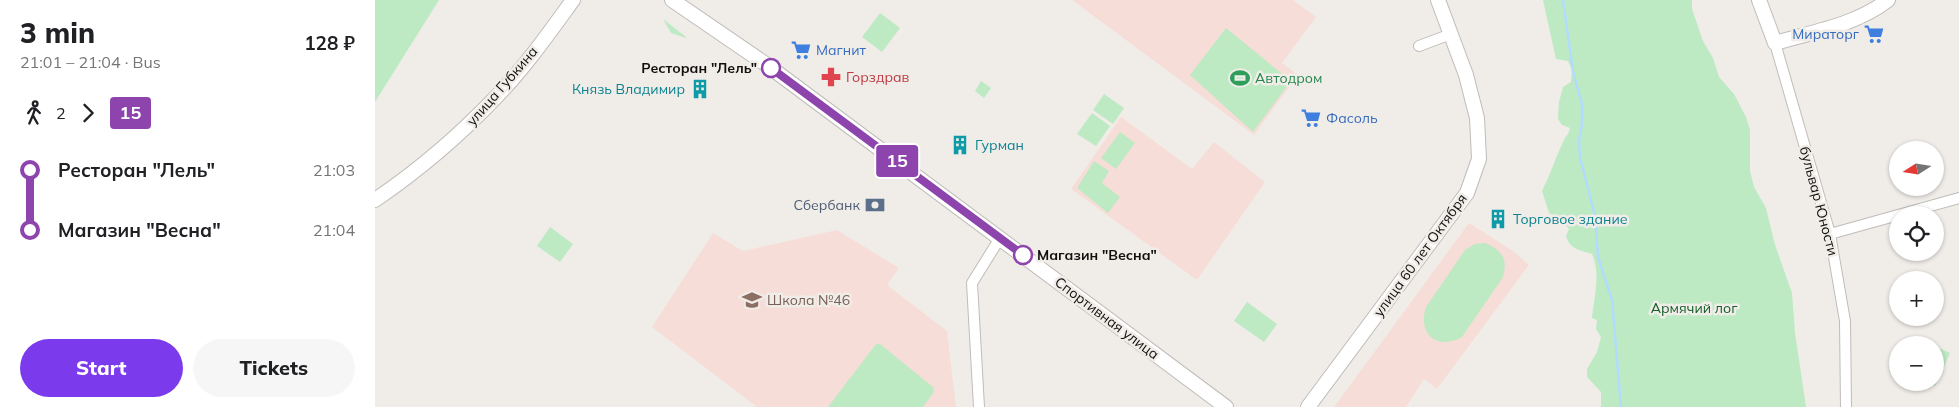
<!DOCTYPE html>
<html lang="en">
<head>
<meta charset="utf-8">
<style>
  body { margin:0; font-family:Mulish,sans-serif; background:#f6f6f6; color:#202124; height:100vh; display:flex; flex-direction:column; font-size:19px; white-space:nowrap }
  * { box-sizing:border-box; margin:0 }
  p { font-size:16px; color:#757577 }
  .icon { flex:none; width:28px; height:28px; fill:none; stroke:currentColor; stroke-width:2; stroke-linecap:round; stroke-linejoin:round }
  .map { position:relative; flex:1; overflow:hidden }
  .side { display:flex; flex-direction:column; background:#fff; width:375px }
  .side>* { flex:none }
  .badge { padding:0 10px; border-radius:4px; font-size:18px; line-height:32px }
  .needle { width:32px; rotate:258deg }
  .tools { position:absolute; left:1514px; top:141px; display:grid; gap:10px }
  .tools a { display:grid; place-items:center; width:55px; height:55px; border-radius:50%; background:#fff; box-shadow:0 1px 4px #0004; font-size:25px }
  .map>.badge { position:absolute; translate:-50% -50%; box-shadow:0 0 0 2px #fff }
  .legs { display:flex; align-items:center; gap:8px; height:55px; padding:0 20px; font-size:16px }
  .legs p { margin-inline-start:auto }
  .overview { display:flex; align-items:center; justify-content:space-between; height:85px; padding:0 20px }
  h1 { font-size:28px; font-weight:800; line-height:38px }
  .action { display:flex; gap:10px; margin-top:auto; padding:10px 20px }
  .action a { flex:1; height:58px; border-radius:30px; background:#7c3aed; color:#fff; font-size:20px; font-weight:800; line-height:58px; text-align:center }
  .action a+a { background:#f6f6f6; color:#202124 }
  ul { padding:0 20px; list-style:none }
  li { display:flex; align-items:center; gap:18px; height:60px; font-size:19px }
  li i { display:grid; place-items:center; width:8px; height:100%; margin:0 6px; background:currentColor }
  li i::after { content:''; width:12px; height:12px; margin:-6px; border:4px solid; border-radius:50%; background:#fff }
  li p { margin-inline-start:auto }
  li:first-child i { background:linear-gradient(#0000 50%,currentColor 0) }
  li:last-child i { background:linear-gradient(currentColor 50%,#0000 0) }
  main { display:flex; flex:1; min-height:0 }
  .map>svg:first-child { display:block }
  .education { fill:#f7ddd7 }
  .green { fill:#bde9c3 }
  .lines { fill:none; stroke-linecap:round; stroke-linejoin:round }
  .stream { stroke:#b2dcfd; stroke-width:2.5 }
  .street-casing { stroke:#bfbcb9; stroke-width:12 }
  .secondary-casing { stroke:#bfbcb9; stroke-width:16 }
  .street { stroke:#fff; stroke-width:10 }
  .secondary { stroke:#fff; stroke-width:14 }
  .line-1-casing { stroke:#fff; stroke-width:11 }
  .line-1 { stroke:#8e44ad; stroke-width:8 }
  .stop-1-dot { fill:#fff; stroke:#8e44ad; stroke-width:2.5 }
  .labels { text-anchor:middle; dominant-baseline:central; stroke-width:5; stroke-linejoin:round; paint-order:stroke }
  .shop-label { font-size:14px; fill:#366cbe; stroke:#f0ede9; text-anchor:start }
  .stop-label { font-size:14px; font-weight:bold; fill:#100f0e; stroke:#f0ede9; text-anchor:end }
  .health-label { font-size:14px; fill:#be3a42; stroke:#f0ede9; text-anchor:start }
  .leisure-label { font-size:14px; fill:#27864d; stroke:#f0ede9; text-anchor:start }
  .street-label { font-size:14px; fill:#100f0e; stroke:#f0ede9 }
  .culture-label { font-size:14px; fill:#0d838f; stroke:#f0ede9; text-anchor:start }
  .service-label { font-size:14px; fill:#4e5e75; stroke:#f0ede9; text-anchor:end }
  .education-label { font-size:14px; fill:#785e54; stroke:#f0ede9; text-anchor:start }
  .park-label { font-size:14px; fill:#135d28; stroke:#f0ede9 }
</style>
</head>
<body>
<main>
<section class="side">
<div class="overview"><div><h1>3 min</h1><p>21:01 – 21:04 · Bus</p></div><b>128 ₽</b></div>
<div class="legs"><svg class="icon" aria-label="walk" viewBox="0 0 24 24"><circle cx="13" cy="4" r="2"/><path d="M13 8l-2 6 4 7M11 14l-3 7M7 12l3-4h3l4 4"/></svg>2<svg class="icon" aria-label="forward" viewBox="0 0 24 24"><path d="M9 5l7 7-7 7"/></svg><b class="badge" style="background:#8e44ad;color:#fff">15</b></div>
<ul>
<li><i style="color:#8e44ad"></i><b>Ресторан &quot;Лель&quot;</b><p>21:03</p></li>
<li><i style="color:#8e44ad"></i><b>Магазин &quot;Весна&quot;</b><p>21:04</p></li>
</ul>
<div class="action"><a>Start</a><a>Tickets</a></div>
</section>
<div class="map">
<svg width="1584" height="407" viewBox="0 0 1584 407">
  <rect width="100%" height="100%" fill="#f0ede9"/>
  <path class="education" d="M697,0H918L941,17L907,63L923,75L879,135Z
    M746,117L817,169L839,142L890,182L822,280L696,189Z
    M1094,223L1138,251L1154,265L1062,389L1049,379L1031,407H959Z
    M462,230L524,268L512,285L572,331L581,407H382L277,327L338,233L368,251Z"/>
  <path class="green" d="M0,0H64L0,102Z
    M1168,0H1317V9L1328,41L1338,58L1344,77L1359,94L1371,117L1375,130V171L1379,187L1391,208L1400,245L1417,293L1420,333L1431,407H1226V392L1212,377V369L1222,352L1226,337L1221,329L1222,320L1217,318C1219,297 1226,273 1217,254C1205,250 1195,250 1191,236L1194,229L1184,218L1174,213L1167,191C1175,175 1180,159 1188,142C1190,137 1194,134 1195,128L1187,125L1183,119L1184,102L1188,87L1196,82L1197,70L1193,61L1181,59Z
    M505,13L525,28L507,52L487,37Z
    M288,19L311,37V38L296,33Z
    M851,28L916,81L878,132L815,75Z
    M606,81L616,88L609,98L600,91Z
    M729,94L749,108L738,124L718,110Z
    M717,113L735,126L721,146L702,134Z
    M745,132L760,143L741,169L726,158Z
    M719,161L734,171L727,183L745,197L733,213L702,188Z
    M175,227L198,244L185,262L162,246Z
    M1110,243C1127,250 1133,259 1128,277L1087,337C1062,351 1042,334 1051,307L1090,250L1100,244Z
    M872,302L902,324L889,342L859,321Z
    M501,344H505L558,387L559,392L548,407H453Z
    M1560,346L1575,353L1560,386L1551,383L1560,382Z"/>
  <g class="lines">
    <path class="stream" d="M1188,0L1198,72L1207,104V124L1204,141L1205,157L1220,216L1223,257L1237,300L1246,407"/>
    <defs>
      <path id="street" d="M1400,43L1455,234L1470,321L1471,407
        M1044,46L1076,34
        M1455,234L1584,198
        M604,407L597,283L625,238"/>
      <path id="secondary" d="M297,0L392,65L851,407
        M1384,0L1400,43C1437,32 1481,25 1513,0
        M0,200C44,170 85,135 122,96C150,67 174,33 198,0
        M933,407L1092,193L1104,159L1102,118L1091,75L1063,0"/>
    </defs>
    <use href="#street" class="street-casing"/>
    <use href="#secondary" class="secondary-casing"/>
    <use href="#street" class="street"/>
    <use href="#secondary" class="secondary"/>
  </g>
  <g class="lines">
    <defs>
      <path id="line-1" d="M396,68L648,255"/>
    </defs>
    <use href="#line-1" class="line-1-casing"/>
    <use href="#line-1" class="line-1"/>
  </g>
  <defs>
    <symbol id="supermarket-bare" viewBox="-9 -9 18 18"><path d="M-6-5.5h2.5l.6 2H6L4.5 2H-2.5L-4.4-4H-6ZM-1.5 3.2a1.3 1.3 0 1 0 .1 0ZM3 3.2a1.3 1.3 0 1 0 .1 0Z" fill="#3f7fe0" stroke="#f0ede9" stroke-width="2.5" paint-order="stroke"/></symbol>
    <symbol id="pharmacy-bare" viewBox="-9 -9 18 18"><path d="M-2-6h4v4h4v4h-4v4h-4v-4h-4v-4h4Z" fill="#e0444e" stroke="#f0ede9" stroke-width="2.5" paint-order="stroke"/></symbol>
    <symbol id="stadium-bare" viewBox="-9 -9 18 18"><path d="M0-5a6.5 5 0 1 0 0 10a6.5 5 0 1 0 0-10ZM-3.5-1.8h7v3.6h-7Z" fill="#2e9e5b" stroke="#f0ede9" stroke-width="2.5" paint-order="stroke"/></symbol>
    <symbol id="building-bare" viewBox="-9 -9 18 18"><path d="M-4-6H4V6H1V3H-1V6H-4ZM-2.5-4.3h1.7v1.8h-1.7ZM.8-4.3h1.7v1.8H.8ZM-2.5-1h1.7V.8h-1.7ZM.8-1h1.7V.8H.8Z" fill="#0f9aa8" stroke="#f0ede9" stroke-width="2.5" paint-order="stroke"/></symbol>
    <symbol id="bank-bare" viewBox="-9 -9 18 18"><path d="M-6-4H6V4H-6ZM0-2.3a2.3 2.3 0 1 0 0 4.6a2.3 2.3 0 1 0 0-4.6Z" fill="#5c6f8a" stroke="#f0ede9" stroke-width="2.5" paint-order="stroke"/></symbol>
    <symbol id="school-bare" viewBox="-9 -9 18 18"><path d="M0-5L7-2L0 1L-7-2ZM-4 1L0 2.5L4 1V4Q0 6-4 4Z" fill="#8d6e63" stroke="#f0ede9" stroke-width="2.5" paint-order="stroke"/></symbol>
  </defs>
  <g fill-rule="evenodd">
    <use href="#supermarket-bare" x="1485" y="20" width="28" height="28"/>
    <use href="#supermarket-bare" x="412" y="36" width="28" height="28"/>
    <use href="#pharmacy-bare" x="442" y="63" width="28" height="28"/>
    <use href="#stadium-bare" x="851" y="64" width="28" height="28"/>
    <use href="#building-bare" x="311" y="75" width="28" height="28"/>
    <use href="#supermarket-bare" x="922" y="104" width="28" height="28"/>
    <use href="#building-bare" x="571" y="131" width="28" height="28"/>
    <use href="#bank-bare" x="486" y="191" width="28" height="28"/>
    <use href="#building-bare" x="1109" y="205" width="28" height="28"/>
    <use href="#school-bare" x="363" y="286" width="28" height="28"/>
  </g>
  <g class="stop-1-dot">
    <circle cx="396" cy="68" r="9"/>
    <circle cx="648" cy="255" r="9"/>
  </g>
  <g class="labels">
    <g class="shop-label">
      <text x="1484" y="34" text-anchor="end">Мираторг</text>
      <text x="441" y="50">Магнит</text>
      <text x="951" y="118">Фасоль</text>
    </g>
    <g class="stop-label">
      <text x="382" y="68">Ресторан "Лель"</text>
      <text x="662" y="255" text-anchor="start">Магазин "Весна"</text>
    </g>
    <g class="health-label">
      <text x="471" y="77">Горздрав</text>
    </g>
    <g class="leisure-label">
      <text x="880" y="78">Автодром</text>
    </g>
    <g class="street-label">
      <text transform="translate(127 86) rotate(-49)">улица Губкина</text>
      <text transform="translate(1444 201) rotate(75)">бульвар Юности</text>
      <text transform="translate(1045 255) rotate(-54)">улица 60 лет Октября</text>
      <text transform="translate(732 318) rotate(37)">Спортивная улица</text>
    </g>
    <g class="culture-label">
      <text x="310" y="89" text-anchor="end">Князь Владимир</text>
      <text x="600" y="145">Гурман</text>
      <text x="1138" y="219">Торговое здание</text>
    </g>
    <g class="service-label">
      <text x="485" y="205">Сбербанк</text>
    </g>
    <g class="education-label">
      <text x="392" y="300">Школа №46</text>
    </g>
    <g class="park-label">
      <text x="1319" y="308">Армячий лог</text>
    </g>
  </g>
</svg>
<div class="tools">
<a><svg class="needle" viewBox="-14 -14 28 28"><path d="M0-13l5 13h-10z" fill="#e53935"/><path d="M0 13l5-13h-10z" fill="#757577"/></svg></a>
<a><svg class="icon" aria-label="locate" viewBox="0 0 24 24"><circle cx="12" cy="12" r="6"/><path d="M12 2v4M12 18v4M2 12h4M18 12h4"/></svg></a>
<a>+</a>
<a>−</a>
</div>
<b class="badge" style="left:522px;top:161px;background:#8e44ad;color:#fff">15</b>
</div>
</main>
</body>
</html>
